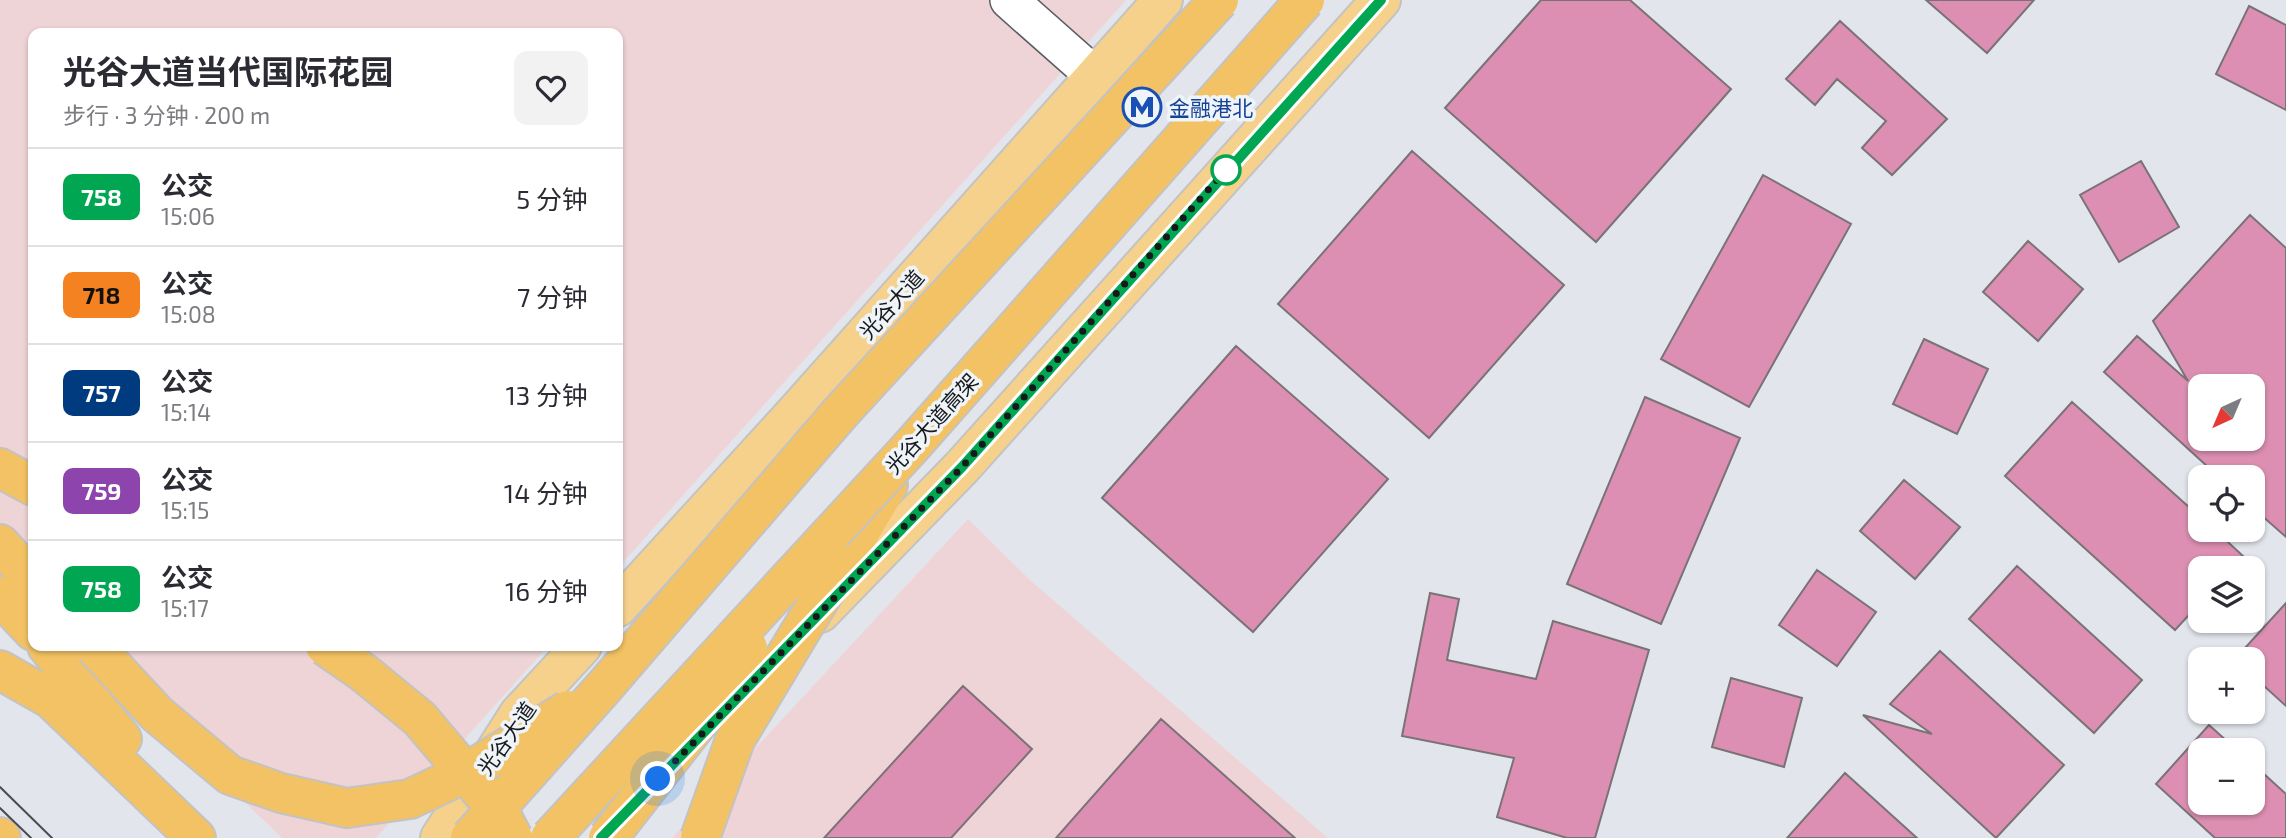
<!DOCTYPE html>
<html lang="zh">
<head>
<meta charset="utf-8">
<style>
  body { margin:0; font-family:"Exo 2","Noto Sans SC",sans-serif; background:#f2f2f3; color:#2b2b33; height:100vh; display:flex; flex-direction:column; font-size:26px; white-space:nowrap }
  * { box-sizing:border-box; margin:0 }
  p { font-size:23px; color:#7c7c81 }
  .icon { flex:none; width:38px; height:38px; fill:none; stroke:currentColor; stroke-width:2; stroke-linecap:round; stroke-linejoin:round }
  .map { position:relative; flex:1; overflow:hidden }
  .sheet { position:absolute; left:28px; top:28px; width:595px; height:623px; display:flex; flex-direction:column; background:#fff; border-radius:14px; box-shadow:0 2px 5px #0004 }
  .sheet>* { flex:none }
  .badge { padding:0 14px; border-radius:10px; font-size:24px; line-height:46px }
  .needle { width:46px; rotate:224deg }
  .tools { position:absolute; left:2188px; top:374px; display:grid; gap:14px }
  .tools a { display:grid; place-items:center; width:77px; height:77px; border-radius:14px; background:#fff; box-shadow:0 2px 5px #0004; font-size:35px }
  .you { position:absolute; width:35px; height:35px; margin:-18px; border:5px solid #fff; border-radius:50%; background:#1a73e8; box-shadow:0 0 0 10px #1a73e833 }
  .map>.badge { position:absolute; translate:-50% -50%; box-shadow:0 0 0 4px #fff }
  .round { display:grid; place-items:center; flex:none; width:74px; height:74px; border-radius:14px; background:#f2f2f3 }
  .summary { display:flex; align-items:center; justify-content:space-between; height:119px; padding:0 35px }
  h1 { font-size:33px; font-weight:700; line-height:52px }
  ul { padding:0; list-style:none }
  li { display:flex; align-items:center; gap:21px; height:98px; padding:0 35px; border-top:2px solid #e1e1e2 }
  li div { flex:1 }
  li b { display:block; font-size:26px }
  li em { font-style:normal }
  li .badge { min-width:77px; font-weight:700; text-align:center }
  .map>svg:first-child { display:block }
  .commercial { fill:#efd4d7 }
  .building { fill:#dc8fb2; stroke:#7a7376; stroke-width:2; fill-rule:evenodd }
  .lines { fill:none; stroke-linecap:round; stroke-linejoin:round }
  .tertiary-casing { stroke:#5a5e62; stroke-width:40 }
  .primary-casing { stroke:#c3c3c3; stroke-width:42 }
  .trunk-casing { stroke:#c3c3c3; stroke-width:42 }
  .tertiary { stroke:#fff; stroke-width:37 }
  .primary { stroke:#f5d18b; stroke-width:38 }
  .trunk { stroke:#f2c264; stroke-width:38 }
  .tram { stroke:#4a4c4f; stroke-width:2 }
  .trunk-bridge-casing { stroke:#c3c3c3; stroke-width:42; stroke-linecap:butt }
  .trunk-bridge { stroke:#f2c264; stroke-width:38 }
  .line-casing { stroke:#fff; stroke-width:16 }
  .line { stroke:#00a651; stroke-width:10 }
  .walk { stroke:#17181a; stroke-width:7; stroke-dasharray:0 12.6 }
  .stop-dot { fill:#fff; stroke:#00a651; stroke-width:3.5 }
  .labels { text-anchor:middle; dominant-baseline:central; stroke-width:7; stroke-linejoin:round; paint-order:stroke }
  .transit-label { font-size:21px; fill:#164399; stroke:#eff4f9; text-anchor:start }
  .street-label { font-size:21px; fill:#17181a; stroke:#eff4f9 }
</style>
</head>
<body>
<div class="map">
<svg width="2286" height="838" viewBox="0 0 2286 838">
  <rect width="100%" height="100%" fill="#e2e6ec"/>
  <path class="commercial" d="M0,0H1126L618,568V33H33V600L0,568Z
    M968,519L1030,580L1328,838H672Z
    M82,646H548L376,838H282Z"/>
  <path class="building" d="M1541,0H1630L1731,89L1596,242L1445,108Z
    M1926,0H2034L1987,53Z
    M2249,6L2286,25V110L2216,74Z
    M1840,21L1947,119L1892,175L1862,148L1886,121L1837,79L1815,105L1786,79Z
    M1412,151L1564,285L1429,438L1278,304Z
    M2141,161L2179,227L2119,262L2080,195Z
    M1763,175L1851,224L1749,407L1661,359Z
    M2250,215L2286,248V537L2252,507V478H2220L2104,372L2137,336L2188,381L2153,321ZM2195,387H2252V439H2200V391Z
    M2028,241L2083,289L2038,341L1983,292Z
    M1924,339L1988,369L1957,434L1893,404Z
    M1236,346L1388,479L1253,632L1102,498Z
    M1645,397L1740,438L1661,624L1567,584Z
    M2072,402L2200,517V530H2215L2243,556L2231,569H2200V603L2175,630L2005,476Z
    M1904,480L1960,527L1915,579L1860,531Z
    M2017,566L2142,680L2094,733L1969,619Z
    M1817,570L1876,612L1837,666L1779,625Z
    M1430,593L1459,599L1447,660L1536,679L1553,621L1649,650L1595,838H1567L1497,817L1514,758L1402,736Z
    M2286,603V706L2252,675V660H2234Z
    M1940,651L2064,765L1996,838L1863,715L1932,734L1890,704Z
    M1731,678L1802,698L1784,767L1712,747Z
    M963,686L1032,749L951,838H824Z
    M1161,719L1295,838H1056Z
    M2209,725L2238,751H2200V803H2252V763L2286,794V838H2215L2156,784Z
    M1845,773L1917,838H1787Z"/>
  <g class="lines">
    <defs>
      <path id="tertiary" d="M1009,0L1095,76"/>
      <path id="primary" d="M618,607L797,411L1163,0
        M820,613L962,467L1381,0
        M440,838L519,714L582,646"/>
      <path id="trunk" d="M0,468L33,486
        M0,544L33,580
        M841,564L888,485
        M0,596L33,631
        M47,646L122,739
        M0,670L51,699L196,838
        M0,837L1,838"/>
    </defs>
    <use href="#tertiary" class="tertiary-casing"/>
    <use href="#primary" class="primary-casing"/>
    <use href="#trunk" class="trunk-casing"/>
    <use href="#tertiary" class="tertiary"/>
    <use href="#primary" class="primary"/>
    <use href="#trunk" class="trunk"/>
    <path class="tram" d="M0,787L52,838
      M0,808L31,838"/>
    <defs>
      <path id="trunk-bridge" d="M94,646L157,714L230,775L281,793L347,808L410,799L469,771L568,710
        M325,646L364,673L420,719L501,815L513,838
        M470,838L605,686L841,412L1219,0
        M550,838L909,449L1305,0
        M608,838L714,702L748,648
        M700,838L735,740L841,564"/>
    </defs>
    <use href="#trunk-bridge" class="trunk-bridge-casing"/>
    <use href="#trunk-bridge" class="trunk-bridge"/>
  </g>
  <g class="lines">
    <defs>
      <path id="line" d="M601,838L962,467L1381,0"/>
    </defs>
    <use href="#line" class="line-casing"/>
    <use href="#line" class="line"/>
    <path class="walk" d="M658,779L962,467L1226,170"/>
  </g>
  <defs>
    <symbol id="metro-ring" viewBox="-11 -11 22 22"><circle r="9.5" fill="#eff4f9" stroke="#1a4fb4" stroke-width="1.5"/><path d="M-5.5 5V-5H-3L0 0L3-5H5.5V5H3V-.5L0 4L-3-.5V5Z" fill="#1a4fb4"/></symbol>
  </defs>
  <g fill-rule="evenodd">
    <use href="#metro-ring" x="1120" y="85" width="44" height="44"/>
  </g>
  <circle class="stop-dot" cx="1226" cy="170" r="14"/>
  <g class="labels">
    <g class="transit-label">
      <text x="1169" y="107">金融港北</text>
    </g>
    <g class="street-label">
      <text transform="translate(891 304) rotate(-48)">光谷大道</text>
      <text transform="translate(931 423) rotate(-48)">光谷大道高架</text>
      <text transform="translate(506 738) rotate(-55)">光谷大道</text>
    </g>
  </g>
</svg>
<div class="tools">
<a><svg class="needle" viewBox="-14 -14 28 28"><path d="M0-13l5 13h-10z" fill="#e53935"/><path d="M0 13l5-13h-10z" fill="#7c7c81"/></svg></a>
<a><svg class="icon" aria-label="locate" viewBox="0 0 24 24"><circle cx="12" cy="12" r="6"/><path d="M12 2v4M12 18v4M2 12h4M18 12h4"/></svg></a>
<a><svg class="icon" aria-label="layers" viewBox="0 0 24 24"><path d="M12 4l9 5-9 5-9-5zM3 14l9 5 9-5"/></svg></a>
<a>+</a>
<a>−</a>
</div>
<div class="you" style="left:658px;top:779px"></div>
<section class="sheet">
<div class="summary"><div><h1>光谷大道当代国际花园</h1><p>步行 · 3 分钟 · 200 m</p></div><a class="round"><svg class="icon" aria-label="heart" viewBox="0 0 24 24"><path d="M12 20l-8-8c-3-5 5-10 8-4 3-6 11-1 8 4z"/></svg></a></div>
<ul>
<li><span class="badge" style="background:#00a651;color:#fff">758</span><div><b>公交</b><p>15:06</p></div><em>5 分钟</em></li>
<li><span class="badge" style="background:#f58220;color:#111">718</span><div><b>公交</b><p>15:08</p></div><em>7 分钟</em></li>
<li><span class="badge" style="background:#003b80;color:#fff">757</span><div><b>公交</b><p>15:14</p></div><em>13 分钟</em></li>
<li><span class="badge" style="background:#8e44ad;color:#fff">759</span><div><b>公交</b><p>15:15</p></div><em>14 分钟</em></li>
<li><span class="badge" style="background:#00a651;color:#fff">758</span><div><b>公交</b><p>15:17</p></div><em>16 分钟</em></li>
</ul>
</section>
</div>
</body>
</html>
